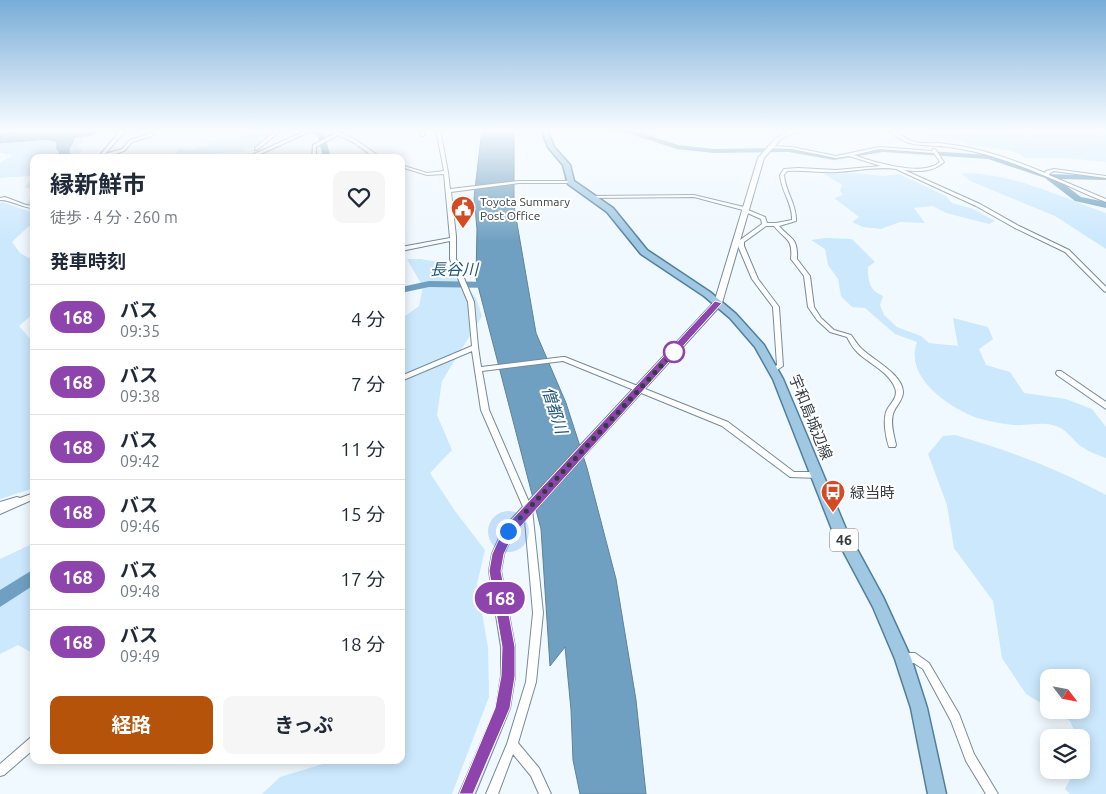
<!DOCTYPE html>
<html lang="ja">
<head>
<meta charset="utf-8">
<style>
  body { margin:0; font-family:Ubuntu,"Noto Sans JP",sans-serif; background:#f6f6f7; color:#1f2937; height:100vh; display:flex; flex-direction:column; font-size:19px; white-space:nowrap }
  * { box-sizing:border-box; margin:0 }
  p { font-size:16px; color:#747a83 }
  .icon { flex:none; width:28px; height:28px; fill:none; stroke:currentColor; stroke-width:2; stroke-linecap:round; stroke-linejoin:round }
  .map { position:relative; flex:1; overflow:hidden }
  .sheet { position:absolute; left:30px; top:154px; width:375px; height:610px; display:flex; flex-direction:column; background:#fff; border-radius:10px; box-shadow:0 2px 12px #0003 }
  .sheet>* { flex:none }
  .badge { padding:0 10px; border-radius:16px; font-size:18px; line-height:32px }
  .needle { width:32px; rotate:122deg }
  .buttons { position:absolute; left:1040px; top:669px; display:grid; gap:10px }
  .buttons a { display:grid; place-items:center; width:50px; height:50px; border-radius:10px; background:#fff; box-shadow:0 2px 12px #0003; font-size:25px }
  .you { position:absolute; width:25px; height:25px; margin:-12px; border:4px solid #fff; border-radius:50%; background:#1a73e8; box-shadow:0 0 0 8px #1a73e833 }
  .map>.badge { position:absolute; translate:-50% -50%; box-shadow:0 0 0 2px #fff }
  h2 { padding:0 20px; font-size:19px; line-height:45px }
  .round { display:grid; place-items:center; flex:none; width:52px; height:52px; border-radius:10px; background:#f6f6f7 }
  .head { display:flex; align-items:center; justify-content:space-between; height:85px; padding:0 20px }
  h1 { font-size:24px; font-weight:700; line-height:38px }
  .button { display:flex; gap:10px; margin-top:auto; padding:10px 20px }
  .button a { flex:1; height:58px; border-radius:10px; background:#b45309; color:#fff; font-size:20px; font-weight:700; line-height:58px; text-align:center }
  .button a+a { background:#f6f6f7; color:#1f2937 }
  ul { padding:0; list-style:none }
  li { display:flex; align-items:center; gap:15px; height:65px; padding:0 20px; border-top:1px solid #e0e1e3 }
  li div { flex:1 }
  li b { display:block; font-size:19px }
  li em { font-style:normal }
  li .badge { min-width:55px; font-weight:700; text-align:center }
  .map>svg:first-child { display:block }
  .green { fill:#cbe8fd }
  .water { fill:#70a0c1; stroke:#5e829b }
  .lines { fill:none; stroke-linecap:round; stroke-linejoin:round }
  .river { fill:#70a0c1; fill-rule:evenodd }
  .minor-casing { stroke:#768a98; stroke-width:2 }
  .tertiary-casing { stroke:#768a98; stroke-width:2 }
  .secondary-casing { stroke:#768a98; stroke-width:2 }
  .primary-casing { stroke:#507f9e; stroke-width:3 }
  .minor { fill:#fff; fill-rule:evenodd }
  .tertiary { fill:#fff; fill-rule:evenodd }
  .secondary { fill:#cfe3f1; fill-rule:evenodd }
  .primary { fill:#a0c8e3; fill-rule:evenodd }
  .line { fill:#8e44ad; stroke:#fff }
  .walk { stroke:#333c42; stroke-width:5; stroke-dasharray:0 9 }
  .stop-dot { fill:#fff; stroke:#8e44ad; stroke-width:2.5 }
  .labels { text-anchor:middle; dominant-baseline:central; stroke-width:4; stroke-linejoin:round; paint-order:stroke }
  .far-poi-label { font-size:12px; fill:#333c42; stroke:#fff; text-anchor:start }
  .shield { fill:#fff; stroke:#70767b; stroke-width:1 }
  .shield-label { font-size:14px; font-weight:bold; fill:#333c42 }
  .street-label { font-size:15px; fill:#333c42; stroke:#fff }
  .poi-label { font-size:15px; fill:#333c42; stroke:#fff; text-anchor:start }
  .water-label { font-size:16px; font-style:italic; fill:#1e5679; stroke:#fff }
</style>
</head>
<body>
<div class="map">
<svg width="1106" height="794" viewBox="0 0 1106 794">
  <rect width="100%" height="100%" fill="#f0f9ff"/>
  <path class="green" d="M919,129H1002L1006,133L1030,137L1029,129H1072L1093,135L1105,136L1090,129H1106V162L1068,158H1024C1018,148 982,148 969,145C965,144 962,141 958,140C945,138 928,143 919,129Z
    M264,133L270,135L258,146L245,149L242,152L217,153L207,157L171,156L177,152L178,149L174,147L191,150L212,144L202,142Z
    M89,135H92L82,139L83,142L78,146V148L83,149C74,163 49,157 34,158V202L29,205H25L34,193L32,189L25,187L32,179L30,176L0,178V163L13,155L0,153V143L47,139L69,149L75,137Z
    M853,173L885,176L899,174L946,196L952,203L973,209L995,221L989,224L946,213L933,206L914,208L925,223L900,222L881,229L863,227L852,222L859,217L834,198L843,195L840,191L842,185L824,174Z
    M961,173C1014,173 1058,196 1106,213V249L1055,216L970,181Z
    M2,202L34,213V225L28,227L12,242L20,253L34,261V313L19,326L31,340L34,339V488L0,499V203Z
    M826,238L852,239L875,262L868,267C868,281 869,290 883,296L880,305L884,315L897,327L921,336L929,343L958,346L953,318L988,327L993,339L979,349L986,365L1010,372L1024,393L1066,399L1092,409L1106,427V458C1098,455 1089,452 1082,447C1071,439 1067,428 1052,425C1040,422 1026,426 1014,425C1003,424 988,421 977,418C948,407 904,377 917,342L895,334L865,308L852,307L841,296L838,279L828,265L825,249L811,240Z
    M407,259H421L448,264L476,298L482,316L442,381L437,415L452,450L430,473L455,511L485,550L477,584L488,647L489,697L452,794H262L280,777L336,760H401V319L419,306L423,287Z
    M955,435C1008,450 1058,469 1106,495V794H1070L1065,789L1075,770H1081V738L1077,737L1070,721L1052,710H1081V678H1049V708L1026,694L1002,658L993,601L954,548L947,505L928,454L943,436Z
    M34,543V654L18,645L0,654V559Z"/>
  <path class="water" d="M26,129H94L97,132L92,135L75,137L69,149V154L58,157L60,152L57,149V142L47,139L0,143V135Z
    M482,129H514V206L536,333L566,403L587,468L616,579L636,700L646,794H580L573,760L571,710L565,647L550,666L541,529L476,278L477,229L474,198Z"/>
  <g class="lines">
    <path class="river" d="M308,129H317L324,133L331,158H323L318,136Z
      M586,129H630L678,145L714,149L788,148L834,156L883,148L989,155L1049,174L1106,176V180L1057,179L1081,197L1106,202V208L1075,201L1045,178L988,159L883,152L834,160L788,152L714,153L677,149L627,133Z
      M429,281L495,282L500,285L495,288L429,287L401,293V287Z
      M34,569V585L0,607V590Z"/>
    <defs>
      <path id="minor" d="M122,129H127L105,154L122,149L130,140L149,134L152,129H156L152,136L132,142L124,151L104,158H96L99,156Z
        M278,129H283L257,150H255V148Z
        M310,129H316L252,158H245Z
        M327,129C343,129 368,148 381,158H375L353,142L338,135L316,147V158H312L313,145L335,133Z
        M417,129H421L425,135L424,136H422Z
        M436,129H440L448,172L450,189L519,181H571L573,182L571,183H519L451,192L456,236V259L474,302L478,347L481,367L563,357H565L728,422L794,472H818L821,473L822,475L821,477L818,478L790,477L722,426L563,361L482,371L489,410L532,509L543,613L536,682L518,743L539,768L551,794H539L531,776L513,754L498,794H486L507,744L526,682L533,613L524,509L481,410L472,351L401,381V376L472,346L468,302L450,259V241L401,251V247L450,238L444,174L427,175L401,167V165L427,173L444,171Z
        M887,129C896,129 904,140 915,142C922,144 930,143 938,143C947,144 956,145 965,147C992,152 1019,162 1045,173L1046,171L1054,169L1106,176V178L1054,171L1050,173L1049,175L1106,199V202C1092,197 1078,190 1064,184C1027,168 989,152 948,147C921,143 910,150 887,129Z
        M768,146L792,147L836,156L879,147L932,151L933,149H935L944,162C933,172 919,172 904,170L980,204L1019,226L1069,250L1106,287V292L1104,291L1065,252L1015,228L976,206L896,169C879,166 856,171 838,172C821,173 804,170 787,171L784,175C785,191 797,205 796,221L779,226C791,240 798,237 797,259L810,276L814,307L821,318L834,330L851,335C855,340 858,346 863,350C874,360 903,375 903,392C903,401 895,406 893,414C890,424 894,435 896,445L895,447H889C886,438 883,422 886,412C889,404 899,398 895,388C889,372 870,364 858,353C853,348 850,343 847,337L830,332L817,320L808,307L804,276L791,259C793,238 786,241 774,226H766L744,242V246L758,279L779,307L783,366L774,372L771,370L777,365L773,307L752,279L738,246L740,240L762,224L761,219L743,211V210L694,197L592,198L590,197L592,196L694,195L748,208V210L765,217L767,223H776L792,220C793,204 781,191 780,175L784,169L798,168L836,170L881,166L849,156L836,158L792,149L769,148H768ZM879,149L934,153L940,162C938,163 935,166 933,166C915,174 872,162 854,155Z
        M5,197L26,205L34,206V208C22,208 12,200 0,200V198Z
        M1057,371H1061L1106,402V409L1057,375L1056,373Z
        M34,493V499L0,514V502L17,497L20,498Z
        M903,653H915L929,663L959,714L974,754L998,794H986L966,761L951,721L923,669L914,663H903L900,661L898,658L900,655Z
        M34,737V749L4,775L0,776V764L30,738Z"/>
      <path id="tertiary" d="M792,129H799L780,140L764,158L722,303L718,305H715L714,303L758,158L776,138Z"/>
      <path id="secondary" d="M718,300L721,301L722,303L721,305L513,534L504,554L501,571L515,647V676L510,708L475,794H459L496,708L501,676V647L489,571L492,554L504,527L715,301Z"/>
      <path id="primary" d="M541,129H547L554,147L570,165L574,181L613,208L647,250L710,292L736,314L764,345L783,379L846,529L883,597L911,658L927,708L946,794H928L911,708L895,659L873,607L833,532L773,379L755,347L730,318L704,296L641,254L607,212L568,184L563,165L548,147Z"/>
    </defs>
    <use href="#minor" class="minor-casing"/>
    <use href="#tertiary" class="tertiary-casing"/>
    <use href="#secondary" class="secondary-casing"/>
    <use href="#primary" class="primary-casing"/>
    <use href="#minor" class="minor"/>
    <use href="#tertiary" class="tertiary"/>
    <use href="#secondary" class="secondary"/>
    <use href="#primary" class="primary"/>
  </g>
  <linearGradient id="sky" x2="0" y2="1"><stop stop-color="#78acd8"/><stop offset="0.54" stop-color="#f8fcff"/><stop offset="1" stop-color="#f8fcff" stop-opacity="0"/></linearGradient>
  <rect width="1106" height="241" fill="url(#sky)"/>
  <path class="line" d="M715,301L722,303L513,535L504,554L501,571L515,647V676L510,708L473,794H459L495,708L501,676L502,647L489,571L492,554L504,528Z"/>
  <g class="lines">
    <path class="walk" d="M508,531L674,352"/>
  </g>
  <defs>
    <symbol id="civic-pin" viewBox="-11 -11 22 30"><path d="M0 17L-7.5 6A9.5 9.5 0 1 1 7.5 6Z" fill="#d34a25" stroke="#fff"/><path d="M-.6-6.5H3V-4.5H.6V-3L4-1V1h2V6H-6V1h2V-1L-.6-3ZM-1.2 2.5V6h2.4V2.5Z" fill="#fff"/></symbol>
    <symbol id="bus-pin" viewBox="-11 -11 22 30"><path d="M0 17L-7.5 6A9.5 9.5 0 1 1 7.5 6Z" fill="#d34a25" stroke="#fff"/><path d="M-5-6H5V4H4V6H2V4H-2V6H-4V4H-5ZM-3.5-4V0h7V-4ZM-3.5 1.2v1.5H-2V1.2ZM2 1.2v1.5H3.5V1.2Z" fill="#fff"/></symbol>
  </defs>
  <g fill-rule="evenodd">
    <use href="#civic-pin" x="449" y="194" width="28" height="38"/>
    <use href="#bus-pin" x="819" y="478" width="28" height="38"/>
  </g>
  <circle class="stop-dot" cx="674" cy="352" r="10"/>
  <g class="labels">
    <g class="far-poi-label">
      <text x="480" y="201">Toyota Summary<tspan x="480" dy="14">Post Office</tspan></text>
    </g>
    <rect class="shield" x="830" y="528.5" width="28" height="23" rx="4"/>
    <g class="shield-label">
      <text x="844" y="540">46</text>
    </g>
    <g class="street-label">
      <text transform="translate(811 417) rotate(68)">宇和島城辺線</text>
    </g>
    <g class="poi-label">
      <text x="850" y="492">緑当時</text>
    </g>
    <g class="water-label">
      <text x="454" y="269">長谷川</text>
      <text transform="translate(555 410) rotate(72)">僧都川</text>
    </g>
  </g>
</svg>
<div class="buttons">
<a><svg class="needle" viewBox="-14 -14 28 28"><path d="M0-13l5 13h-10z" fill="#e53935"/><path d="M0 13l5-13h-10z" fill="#747a83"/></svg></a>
<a><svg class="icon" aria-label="layers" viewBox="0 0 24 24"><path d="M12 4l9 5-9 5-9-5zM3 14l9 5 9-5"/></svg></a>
</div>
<div class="you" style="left:508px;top:531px"></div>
<b class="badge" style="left:500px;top:598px;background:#8e44ad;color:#fff">168</b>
<section class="sheet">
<div class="head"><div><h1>縁新鮮市</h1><p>徒歩 · 4 分 · 260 m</p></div><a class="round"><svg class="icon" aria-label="heart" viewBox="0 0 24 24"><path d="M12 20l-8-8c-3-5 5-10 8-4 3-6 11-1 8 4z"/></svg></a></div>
<h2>発車時刻</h2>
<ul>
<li><span class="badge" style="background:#8e44ad;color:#fff">168</span><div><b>バス</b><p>09:35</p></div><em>4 分</em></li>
<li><span class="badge" style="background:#8e44ad;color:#fff">168</span><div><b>バス</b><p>09:38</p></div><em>7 分</em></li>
<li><span class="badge" style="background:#8e44ad;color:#fff">168</span><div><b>バス</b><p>09:42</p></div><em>11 分</em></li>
<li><span class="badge" style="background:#8e44ad;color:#fff">168</span><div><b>バス</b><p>09:46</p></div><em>15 分</em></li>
<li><span class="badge" style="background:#8e44ad;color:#fff">168</span><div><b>バス</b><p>09:48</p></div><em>17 分</em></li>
<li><span class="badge" style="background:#8e44ad;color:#fff">168</span><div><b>バス</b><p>09:49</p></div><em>18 分</em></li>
</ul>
<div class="button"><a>経路</a><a>きっぷ</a></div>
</section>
</div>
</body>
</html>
